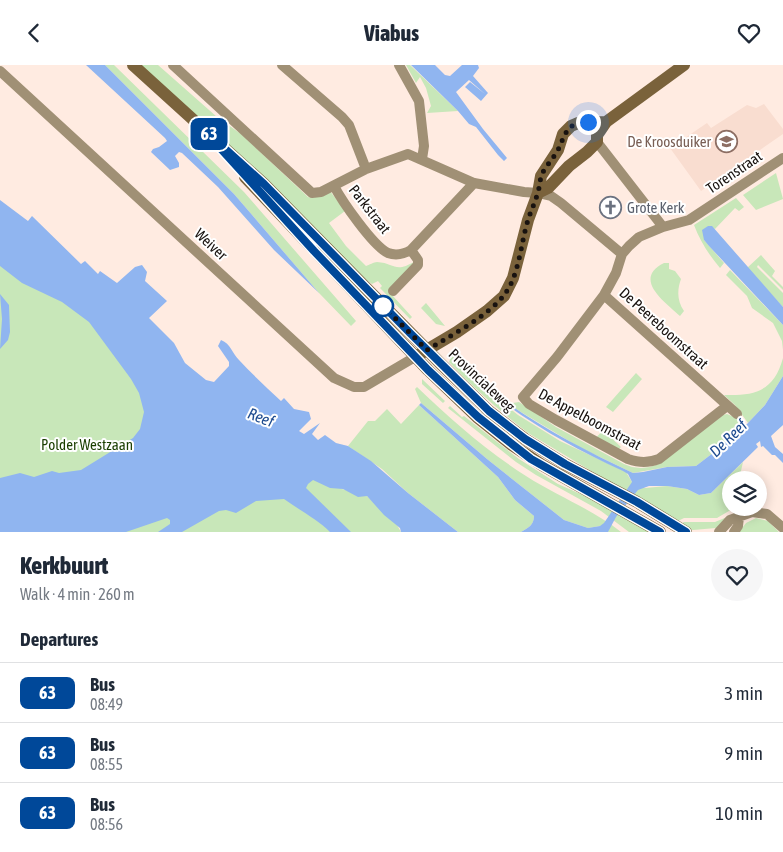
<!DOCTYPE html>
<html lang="en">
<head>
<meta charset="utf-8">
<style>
  body { margin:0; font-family:"Asap Condensed",sans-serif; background:#f6f6f7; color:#1f2937; height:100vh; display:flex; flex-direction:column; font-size:19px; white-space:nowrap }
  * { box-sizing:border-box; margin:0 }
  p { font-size:16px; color:#747a83 }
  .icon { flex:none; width:28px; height:28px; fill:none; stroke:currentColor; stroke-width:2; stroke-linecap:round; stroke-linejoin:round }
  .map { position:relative; height:467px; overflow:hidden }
  .side { display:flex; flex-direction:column; background:#fff; flex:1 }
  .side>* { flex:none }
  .badge { padding:0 10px; border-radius:8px; font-size:18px; line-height:32px }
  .buttons { position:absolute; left:722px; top:406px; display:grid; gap:10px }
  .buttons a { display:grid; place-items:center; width:45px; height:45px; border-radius:50%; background:#fff; box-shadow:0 2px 12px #0003; font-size:25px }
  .you { position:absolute; width:25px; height:25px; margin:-12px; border:4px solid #fff; border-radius:50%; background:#1a73e8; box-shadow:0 0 0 8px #1a73e833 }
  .map>.badge { position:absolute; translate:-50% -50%; box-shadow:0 0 0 2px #fff }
  h2 { padding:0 20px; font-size:19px; line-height:45px }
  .round { display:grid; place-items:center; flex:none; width:52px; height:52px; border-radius:26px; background:#f6f6f7 }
  .headline { display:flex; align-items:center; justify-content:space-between; height:85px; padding:0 20px }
  h1 { font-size:24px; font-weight:800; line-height:38px }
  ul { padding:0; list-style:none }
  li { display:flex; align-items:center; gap:15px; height:60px; padding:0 20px; border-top:1px solid #e0e1e3 }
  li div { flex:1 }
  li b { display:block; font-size:19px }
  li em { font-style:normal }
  li .badge { min-width:55px; font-weight:700; text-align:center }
  header { display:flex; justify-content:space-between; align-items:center; height:65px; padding:0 20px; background:#fff; font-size:22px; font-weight:800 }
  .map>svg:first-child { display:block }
  .built { fill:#f9ddd0 }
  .green { fill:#c8e7b9 }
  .water { fill:#90b5f0 }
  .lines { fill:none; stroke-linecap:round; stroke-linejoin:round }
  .street { stroke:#a09075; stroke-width:10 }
  .secondary { stroke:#7a623b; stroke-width:12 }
  .line-casing { stroke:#fff; stroke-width:11 }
  .line { stroke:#004899; stroke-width:8 }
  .walk { stroke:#18120f; stroke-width:5; stroke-dasharray:0 9 }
  .stop-dot { fill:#fff; stroke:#004899; stroke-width:2.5 }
  .labels { text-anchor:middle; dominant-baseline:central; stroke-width:4; stroke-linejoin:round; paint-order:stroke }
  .education-label { font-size:15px; fill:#785e54; stroke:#fff; text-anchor:end }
  .street-label { font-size:15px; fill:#18120f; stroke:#fff }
  .worship-label { font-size:15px; fill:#5b616d; stroke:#fff; text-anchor:start }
  .park-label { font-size:15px; fill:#1a3e00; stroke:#fff }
  .water-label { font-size:16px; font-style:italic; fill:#1f4c90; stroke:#fff }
</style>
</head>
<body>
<header><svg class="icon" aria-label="back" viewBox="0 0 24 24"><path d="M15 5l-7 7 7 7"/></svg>Viabus<svg class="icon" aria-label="heart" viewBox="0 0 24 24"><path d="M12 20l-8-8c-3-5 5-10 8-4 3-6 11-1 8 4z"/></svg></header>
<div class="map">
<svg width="783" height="467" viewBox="0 0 783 467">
  <rect width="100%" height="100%" fill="#ffebe1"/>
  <path class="built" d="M764,39L783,64V69L701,126L670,83L707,58L711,63L747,40L756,43Z"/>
  <path class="green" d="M105,0H114L244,127L356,256L351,261L319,228L234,129Z
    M140,0H158L217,52L241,69L308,132L312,133L330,126L345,146L329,158L346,181L366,201C369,200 374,197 377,197C395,198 395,209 415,196L392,230L412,252L410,254L380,223L382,221L378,216L372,219L348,201Z
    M406,0H410L458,46L427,48L431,41L426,23L420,12L416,18Z
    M776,108L783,134L756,145L743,130Z
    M736,133L744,142L739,146L735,143L715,164L708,161L704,175L724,198L720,203C709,190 700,176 694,160Z
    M761,190L775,206L772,211L783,222V225L758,200L757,202L783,228V242L747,203Z
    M0,196L64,235L342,424L367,431L397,460L401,467H0Z
    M664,198H669V204L675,206L681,214C677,225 677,236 684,246L680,251C665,237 632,214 664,198Z
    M730,205L783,260V285L782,276L773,258L752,243L747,231L726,210Z
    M426,238L445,261L436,259L421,243Z
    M452,290L457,297L460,295L470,304L468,307L470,311L518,350L560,376L626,407L632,417L645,423L667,421L687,424L699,430L711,428L743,397L739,415H731V442L734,443L717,453H684L676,457L528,368C500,346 473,323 449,297Z
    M783,293V311L765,340L748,358L735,340L724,330C755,331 774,326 783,293Z
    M636,308L642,314L613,347L606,342Z
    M422,314L445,336L443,338L422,319Z
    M417,322C450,354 487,386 526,411C557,431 592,444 621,467H608L609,462L600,461L588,463L564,455L487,394L421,338L415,324Z
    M519,337L556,362L624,399L632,402L641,403L650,402L659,399L723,350L727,349L734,352L736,350L742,360L722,381L696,401L667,402L633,408L579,382L511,341L513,338Z
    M419,340L498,412L515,435L534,451C534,460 528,463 521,467H458L408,428L382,404L348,381L368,356H375L387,344L401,359Z
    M450,341L462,352L464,351L519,394L558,419L605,440L654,467H629L601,446L536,410L516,397L448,343Z
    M603,365L621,382L617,386L595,374Z
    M727,452L720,461L716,463L693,465L686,463L681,459L684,457H715Z
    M756,453L768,456L779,467H739L746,458Z"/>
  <path class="water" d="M86,0H105L234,129L319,228L274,185L218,122L182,88L179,87L175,91L179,98V102L170,105L151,87L153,84L159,82L167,76L165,73Z
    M411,0H435L445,10L450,11L462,0H478L479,3L473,11L488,28L481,36L465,22L470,17L485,29L469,15L456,27L483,64L507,93L504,96L498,90L476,62L469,59L458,46Z
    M0,135L28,156L32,151L81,199L85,196L98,209L100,206L117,218L135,202L142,200L147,207L145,216L167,236L149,253L174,278L185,298L206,315L214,317L229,301V297L218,281L221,275C231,279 232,288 239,295C252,309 267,323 281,336L284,333L294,344L309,347L311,354L299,366L304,369L320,358L312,369L318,375L325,370L336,378L348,381L371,396L408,428L458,467H401L400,463L384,450L367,431L358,432L343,424L330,423L313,415L308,419L306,423L351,467H330C317,454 299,445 284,434L256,436L236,448L226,445L219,446L182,467H158L170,459V455L167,453L126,467H0V413L20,408L34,412L52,406L59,408L81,405L133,373L140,364L144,347L139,328L131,314L89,257L62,237L22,218L0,201Z
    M708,161H712L783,242V260L709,181L704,175L702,165Z
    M0,229L9,240L10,267L8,275L0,284L2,254Z
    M468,307C481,316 491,327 503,335C544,364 588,387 633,408L643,407L667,402L696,401L722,381L742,360L747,359L765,340L783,311V360L771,371L775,382L783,389V398L775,390H772L763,381L761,382L760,376L756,379L758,382L711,428L699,430L687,424L667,421H649L638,425L616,452L608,467H521C528,463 534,460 534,451L515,435L498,412L419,340L421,338L487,394L564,455L588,463L600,461L604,458L632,417L628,409L623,406C566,380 518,352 470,311Z"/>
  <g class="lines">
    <path class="street" d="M173,0L312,128L321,127L366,104L408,89L474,118L524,127L538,128L551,131L561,138L622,189
      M282,0L342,52L349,60L366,104
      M399,0L419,36L424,81L422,94
      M0,6L334,313L354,322H364L415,292
      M597,77L663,162L689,155L783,93
      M334,121C342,136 373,181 388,188C396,191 404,189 411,185L474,118
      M663,162L639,172L629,181L622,189L616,208L604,230L737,349
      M393,226L418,200V195L411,185
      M604,230L557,292L523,332L529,339L556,355L628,394C640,398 648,398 659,394L727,341
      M719,467L730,455L752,447L767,449L783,463
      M734,467L738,461L739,452"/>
    <path class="secondary" d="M133,0L264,119L440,298L489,346L525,374L565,399L637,437L686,467
      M245,112L428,305L477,352L512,380L542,400L660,467
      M538,128L548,123L569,101L587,87L597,77V70L606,57L684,0
      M420,289L457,267L487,246L504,231L513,213L528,155L538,128L541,111L558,85L563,69L571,61L578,58L606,57"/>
  </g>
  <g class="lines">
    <defs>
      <path id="line" d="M660,467L531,394L478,352L428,305L314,186L202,63L264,119L410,268L489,346L525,374L565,399L637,437L686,467"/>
    </defs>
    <use href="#line" class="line-casing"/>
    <use href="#line" class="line"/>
    <path class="walk" d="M383,241L427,285C448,272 490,250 504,230C519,212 521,177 528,155C531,145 536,136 538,126C540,121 540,116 541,111C545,102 553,94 558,85C566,68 566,58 588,57"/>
  </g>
  <defs>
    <symbol id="school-ring" viewBox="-11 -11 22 22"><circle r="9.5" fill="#fff" stroke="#8d6e63" stroke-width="1.5"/><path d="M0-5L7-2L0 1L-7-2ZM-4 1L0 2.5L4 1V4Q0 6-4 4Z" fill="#8d6e63"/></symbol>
    <symbol id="church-ring" viewBox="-11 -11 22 22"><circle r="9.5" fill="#fff" stroke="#6b7280" stroke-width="1.5"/><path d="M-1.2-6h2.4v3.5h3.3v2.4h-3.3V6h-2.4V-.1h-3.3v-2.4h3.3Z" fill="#6b7280"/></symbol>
  </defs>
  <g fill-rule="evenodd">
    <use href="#school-ring" x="714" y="64" width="25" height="25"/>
    <use href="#church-ring" x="598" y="130" width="25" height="25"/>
  </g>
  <circle class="stop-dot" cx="383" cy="241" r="10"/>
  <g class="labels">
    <g class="education-label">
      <text x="711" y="76">De Kroosduiker</text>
    </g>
    <g class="street-label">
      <text transform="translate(734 107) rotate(-34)">Torenstraat</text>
      <text transform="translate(370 144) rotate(52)">Parkstraat</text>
      <text transform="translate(211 179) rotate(43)">Weiver</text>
      <text transform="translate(664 263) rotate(42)">De Peereboomstraat</text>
      <text transform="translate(482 315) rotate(43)">Provincialeweg</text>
      <text transform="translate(590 354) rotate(28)">De Appelboomstraat</text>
    </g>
    <g class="worship-label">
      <text x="627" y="142">Grote Kerk</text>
    </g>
    <g class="park-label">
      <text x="87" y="379">Polder Westzaan</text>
    </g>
    <g class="water-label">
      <text transform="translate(261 352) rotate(21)">Reef</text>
      <text transform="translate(728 373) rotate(-44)">De Reef</text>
    </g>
  </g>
</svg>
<div class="buttons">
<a><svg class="icon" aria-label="layers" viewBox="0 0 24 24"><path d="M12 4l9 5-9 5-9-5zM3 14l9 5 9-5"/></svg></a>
</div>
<div class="you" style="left:588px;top:57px"></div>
<b class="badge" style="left:209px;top:69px;background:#004899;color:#fff">63</b>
</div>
<section class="side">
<div class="headline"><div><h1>Kerkbuurt</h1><p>Walk · 4 min · 260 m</p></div><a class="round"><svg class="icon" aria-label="heart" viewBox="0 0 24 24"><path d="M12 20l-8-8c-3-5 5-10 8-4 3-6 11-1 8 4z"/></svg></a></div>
<h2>Departures</h2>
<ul>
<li><span class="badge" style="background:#004899;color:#fff">63</span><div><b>Bus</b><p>08:49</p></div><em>3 min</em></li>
<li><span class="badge" style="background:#004899;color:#fff">63</span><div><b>Bus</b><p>08:55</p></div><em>9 min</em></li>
<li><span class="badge" style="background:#004899;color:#fff">63</span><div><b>Bus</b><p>08:56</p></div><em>10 min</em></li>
</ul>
</section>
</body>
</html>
